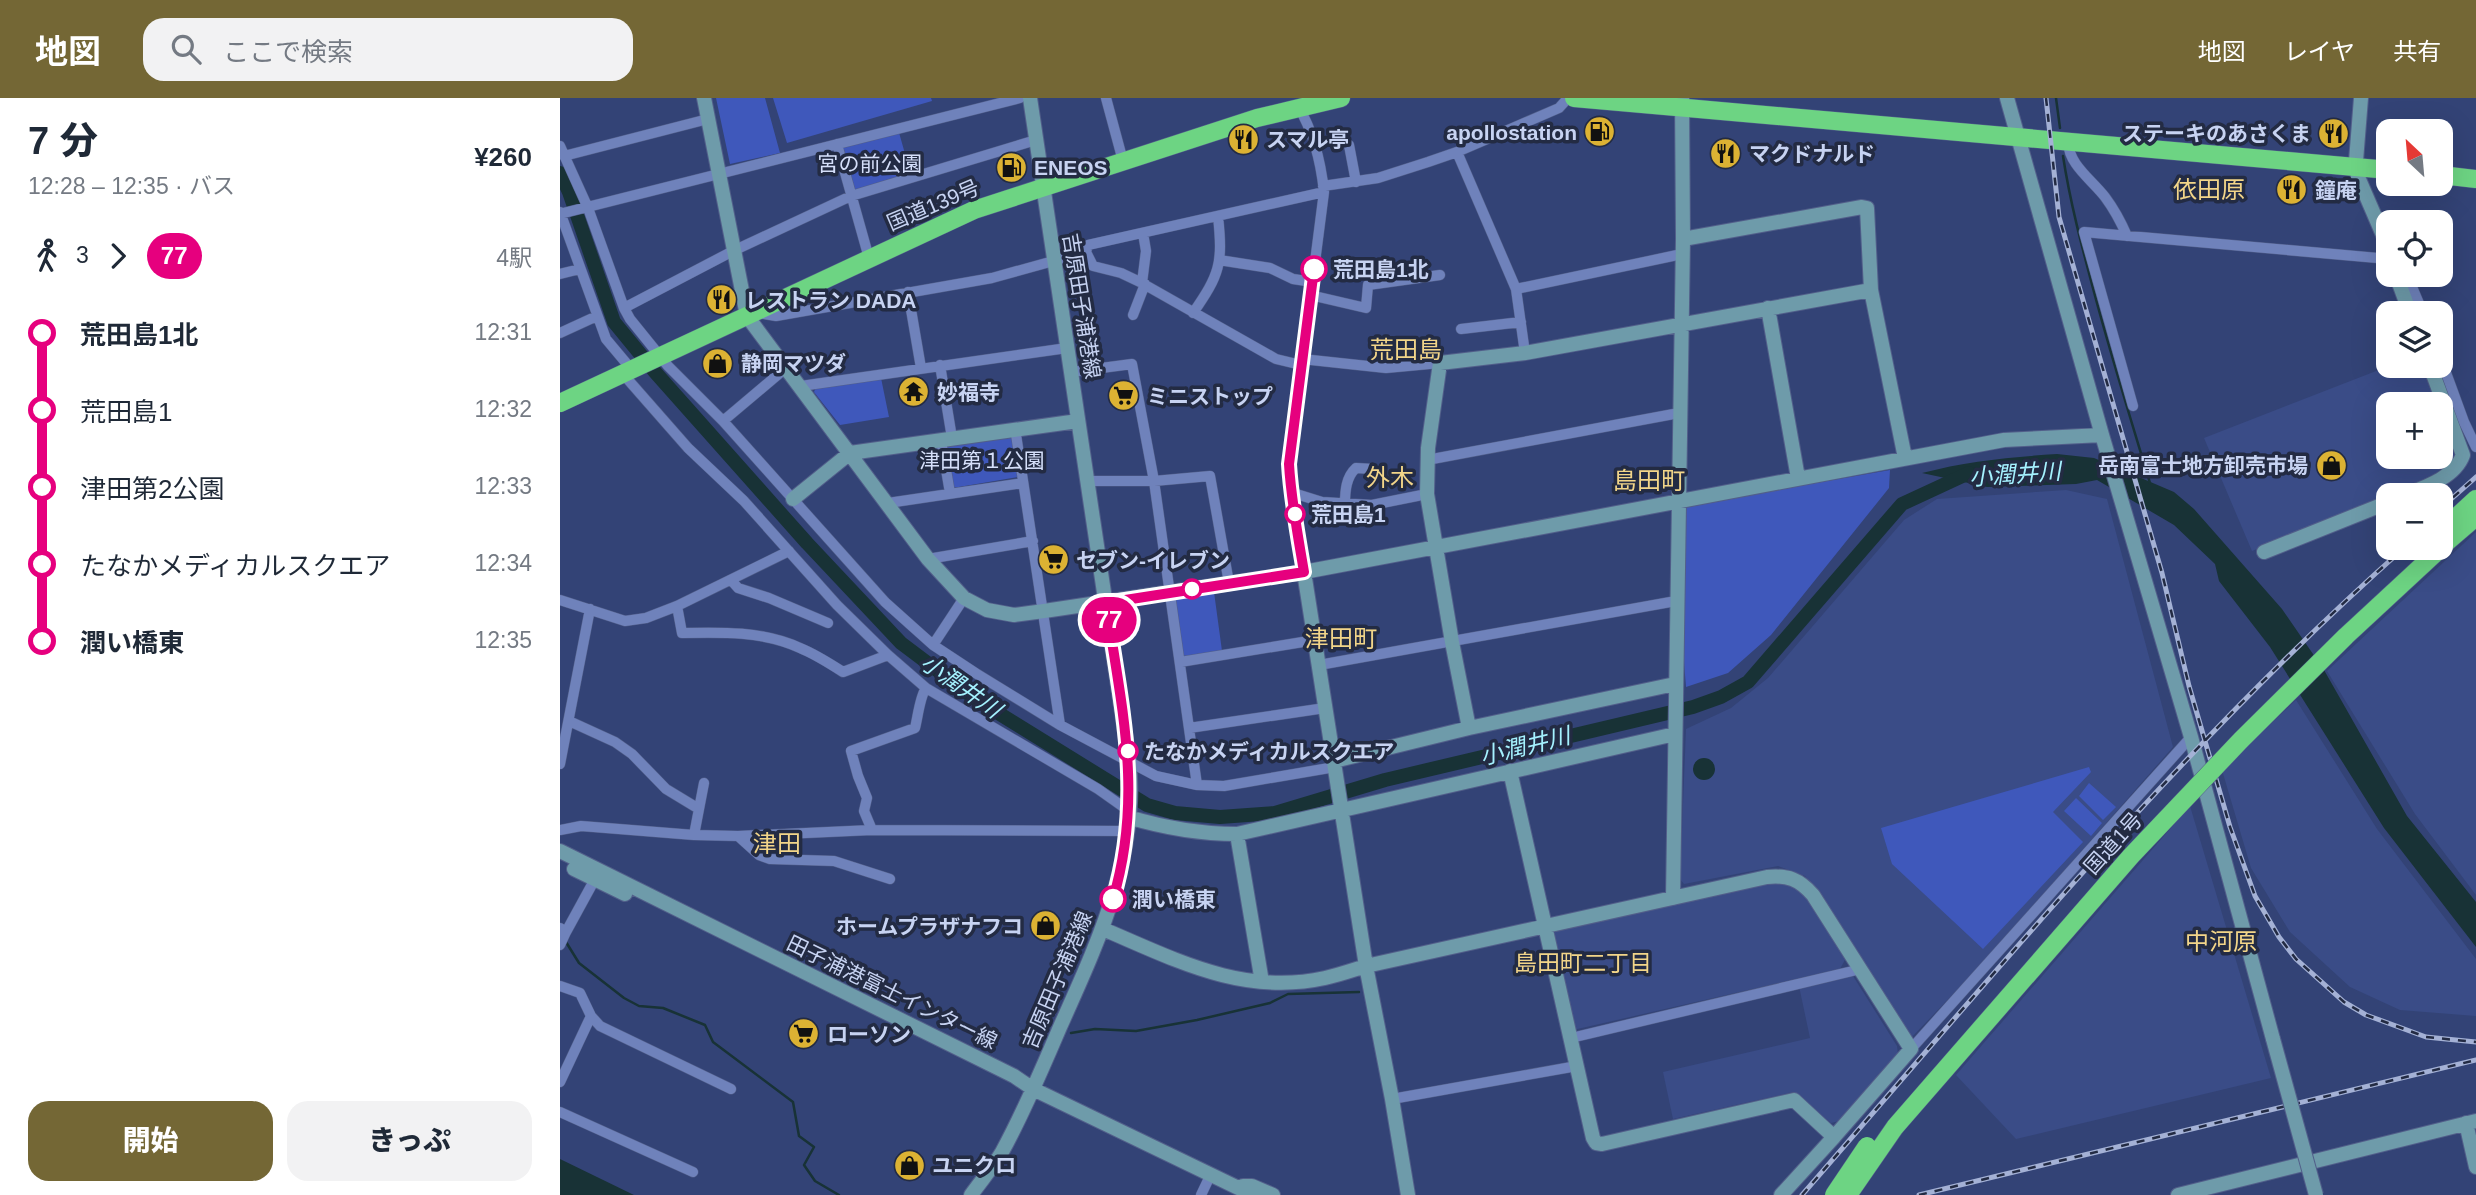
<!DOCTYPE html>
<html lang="ja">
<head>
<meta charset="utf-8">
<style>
  body { margin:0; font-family:Arial,"Noto Sans JP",sans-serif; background:#f2f2f3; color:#1f2937; height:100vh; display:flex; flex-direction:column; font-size:26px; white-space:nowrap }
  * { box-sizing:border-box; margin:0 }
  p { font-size:23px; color:#747a83 }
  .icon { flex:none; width:38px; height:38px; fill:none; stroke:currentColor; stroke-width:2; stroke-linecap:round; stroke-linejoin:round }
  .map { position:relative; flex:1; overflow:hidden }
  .sheet { display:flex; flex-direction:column; background:#fff; width:560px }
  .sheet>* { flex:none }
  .badge { padding:0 14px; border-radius:23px; font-size:24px; line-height:46px }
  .needle { width:46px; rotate:334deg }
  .controls { position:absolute; left:1816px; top:21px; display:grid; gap:14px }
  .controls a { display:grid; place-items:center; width:77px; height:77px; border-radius:14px; background:#fff; box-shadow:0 7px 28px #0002; font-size:35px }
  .map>.badge { position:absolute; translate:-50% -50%; box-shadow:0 0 0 4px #fff }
  .legs { display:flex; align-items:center; gap:10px; height:77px; padding:0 28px; font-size:23px }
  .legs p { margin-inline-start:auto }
  .summary { display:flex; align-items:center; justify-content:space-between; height:119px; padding:0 28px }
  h1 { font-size:38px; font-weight:800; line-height:52px }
  .action { display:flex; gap:14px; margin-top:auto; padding:14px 28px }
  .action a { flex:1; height:80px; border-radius:21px; background:#746735; color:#fff; font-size:28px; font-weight:800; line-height:80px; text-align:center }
  .action a+a { background:#f2f2f3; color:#1f2937 }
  ul { padding:0 28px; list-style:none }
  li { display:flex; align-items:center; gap:24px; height:77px; font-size:26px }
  li i { display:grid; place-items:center; width:10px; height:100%; margin:0 9px; background:currentColor }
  li i::after { content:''; width:18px; height:18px; margin:-9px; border:5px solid; border-radius:50%; background:#fff }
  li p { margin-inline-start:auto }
  li:first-child i { background:linear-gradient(#0000 50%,currentColor 0) }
  li:last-child i { background:linear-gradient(currentColor 50%,#0000 0) }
  header { display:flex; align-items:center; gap:42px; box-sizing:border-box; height:98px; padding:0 35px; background:#746735; color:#fff }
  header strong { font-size:33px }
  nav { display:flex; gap:38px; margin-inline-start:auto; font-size:24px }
  .search { width:490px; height:63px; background:#f2f2f3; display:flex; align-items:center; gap:18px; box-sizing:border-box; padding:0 24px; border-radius:21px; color:#747a83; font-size:26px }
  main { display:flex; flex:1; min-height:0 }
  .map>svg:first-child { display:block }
  .built { fill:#3a4c87 }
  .green { fill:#3f58bb }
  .water { fill:#183236 }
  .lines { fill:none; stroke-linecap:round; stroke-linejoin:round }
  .stream { stroke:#183236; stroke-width:2.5 }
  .river { stroke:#183236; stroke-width:14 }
  .street-casing { stroke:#525f8a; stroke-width:11 }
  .secondary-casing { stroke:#525f8a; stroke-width:16 }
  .highway-casing { stroke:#525f8a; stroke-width:19 }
  .street { stroke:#6f82bb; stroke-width:10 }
  .secondary { stroke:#6e9baa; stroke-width:14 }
  .highway { stroke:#6dd483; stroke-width:18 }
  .rail-casing { stroke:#a4b1d5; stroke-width:5 }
  .rail { stroke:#232b43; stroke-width:2.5; stroke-dasharray:8; stroke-linecap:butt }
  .secondary-bridge-casing { stroke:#525f8a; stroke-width:16; stroke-linecap:butt }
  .highway-bridge-casing { stroke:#525f8a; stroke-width:19; stroke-linecap:butt }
  .secondary-bridge { stroke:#6e9baa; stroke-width:14 }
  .highway-bridge { stroke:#6dd483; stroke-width:18 }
  .line-1-casing { stroke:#fff; stroke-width:16 }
  .line-1 { stroke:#e6007e; stroke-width:10 }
  .stop-1-dot { fill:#fff; stroke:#e6007e; stroke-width:3.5 }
  .labels { text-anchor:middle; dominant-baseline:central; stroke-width:7; stroke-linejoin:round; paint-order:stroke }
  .poi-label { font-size:21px; font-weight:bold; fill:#c7d3f2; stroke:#232b43; text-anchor:start }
  .park-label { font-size:21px; fill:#d5dffa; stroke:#232b43 }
  .street-label { font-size:21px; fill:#c7d3f2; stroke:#232b43 }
  .stop-label { font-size:21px; font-weight:bold; fill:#c7d3f2; stroke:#232b43; text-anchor:start }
  .water-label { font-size:23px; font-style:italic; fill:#a5f2ff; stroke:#232b43 }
  .neighbourhood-label { font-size:23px; fill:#f2d589; stroke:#232b43 }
  .quarter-label { font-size:24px; fill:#f2d589; stroke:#232b43 }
</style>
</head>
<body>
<header>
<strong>地図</strong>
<div class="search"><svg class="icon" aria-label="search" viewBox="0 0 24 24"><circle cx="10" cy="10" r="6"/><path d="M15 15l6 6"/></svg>ここで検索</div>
<nav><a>地図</a><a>レイヤ</a><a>共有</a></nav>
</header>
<main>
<section class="sheet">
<div class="summary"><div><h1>7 分</h1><p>12:28 – 12:35 · バス</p></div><b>¥260</b></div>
<div class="legs"><svg class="icon" aria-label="walk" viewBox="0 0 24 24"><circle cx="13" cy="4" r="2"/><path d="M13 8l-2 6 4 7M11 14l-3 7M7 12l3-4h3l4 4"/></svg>3<svg class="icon" aria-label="forward" viewBox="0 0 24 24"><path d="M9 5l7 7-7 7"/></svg><b class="badge" style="background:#e6007e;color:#fff">77</b><p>4駅</p></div>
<ul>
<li><i style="color:#e6007e"></i><b>荒田島1北</b><p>12:31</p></li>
<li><i style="color:#e6007e"></i><span>荒田島1</span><p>12:32</p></li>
<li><i style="color:#e6007e"></i><span>津田第2公園</span><p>12:33</p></li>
<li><i style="color:#e6007e"></i><span>たなかメディカルスクエア</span><p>12:34</p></li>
<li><i style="color:#e6007e"></i><b>潤い橋東</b><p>12:35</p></li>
</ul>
<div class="action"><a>開始</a><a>きっぷ</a></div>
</section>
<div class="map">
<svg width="1916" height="1097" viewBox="0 0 1916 1097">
  <rect width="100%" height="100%" fill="#334376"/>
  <path class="built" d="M1829,268H1864L1879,306H1829V359H1881V313L1896,353V359L1865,384L1692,453L1644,340Z
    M1506,392L1547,401L1613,649L1425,863L1350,941L1245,778L1218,768L1124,786L1120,781L1126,631L1171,610L1208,580L1344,422L1377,401Z
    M1916,434V797L1855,716L1767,573Z
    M1736,602L1817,731L1916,861V918L1840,912L1790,889L1730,834L1691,770L1662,672Z
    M1630,708L1711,980L1456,1041L1396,977Z
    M1220,782L1231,784L1245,796L1286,860L1280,871L1013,932L991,835Z
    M1293,878L1337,948L1338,957L1279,1023L1271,1025L1233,994L1113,1021L1103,974L1250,940L1239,888Z"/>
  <path class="green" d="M156,0H205L220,55L170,66Z
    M213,0H371L372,3L227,45Z
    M338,31L351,77L292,96L280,48Z
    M321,280L329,319L280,327L254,294L256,289Z
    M451,335L458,379L393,390L386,345Z
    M1330,372L1329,390L1211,537L1168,575L1126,589L1119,502L1123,408Z
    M654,494L662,553L622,559L613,501Z
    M1529,669L1531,674L1493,714L1523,744L1423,851L1332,766L1321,730Z
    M1529,685L1556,709L1543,722L1519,698Z
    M1516,700L1542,725L1531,738L1504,713Z"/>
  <path class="water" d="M1497,356L1534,360L1614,394L1634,411L1722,511L1764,572L1847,718L1916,804V849L1824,730L1710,549L1659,483L1655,466L1614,427L1537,382L1516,386L1427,389L1362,375C1407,363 1451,359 1497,356Z
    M1133 671a11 11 0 1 1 22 0a11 11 0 1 1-22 0Z
    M0,1061L74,1097H0Z"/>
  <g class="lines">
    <path class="stream" d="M1496,0L1500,30
      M1503,58C1510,104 1522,149 1534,194C1551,258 1571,322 1590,385
      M6,844L19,865L64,900L79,908L103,910L145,927L153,944L233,1004L239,1038L254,1049L244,1067L255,1083L279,1097
      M511,935L535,931L576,933L637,922L710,905L728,896L799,894"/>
    <path class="river" d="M0,75L9,94L54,224L95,274L247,445L341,545L414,600L587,707L615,715L660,719L715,715L825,682L1133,609L1161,599L1188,584L1342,406L1409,375"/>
    <defs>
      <path id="street" d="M546,0L563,63
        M738,8C753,33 761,65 764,94L729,366C731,402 738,438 744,474
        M1508,44C1509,67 1531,81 1545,99C1554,111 1561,124 1567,138
        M277,46L309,160
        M789,47L796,84
        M0,48L28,110L64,210L70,221L108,268L163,323L325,504L373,547L417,576L500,627L596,678L637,687L664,688L775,669
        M897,54L956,191L965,255
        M4,58L148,21
        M763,88L818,80L868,64L897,54L999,10L1008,0
        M0,114L46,241L72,272
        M0,116L460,0
        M526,154L533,168L561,175L580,184L716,261L741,267
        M659,162L710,170L733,181L753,184
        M0,176L20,171
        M1847,177L1863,215
        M582,185L586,153L583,135
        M956,191L1122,156
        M348,194L361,270
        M750,197L806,210L808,187L880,177
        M64,210L173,153L291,98L476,42
        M198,215L216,218L432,180L526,154L528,147L764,94
        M633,215C660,176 663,166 658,118
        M573,217L585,186
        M901,231L961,224
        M0,235L37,218
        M742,261L826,270L880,265
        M1881,261L1904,324L1916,349
        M380,267L392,340
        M511,274L572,266L594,383L637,687
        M63,276L128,350L184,403L277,507L328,557L366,590L538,691L569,713
        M241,288L507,250
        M1573,308L1524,134L1829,161
        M163,323L227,269
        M455,330L500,627
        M381,342L390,395
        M867,362L1119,315
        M527,383H594L650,378L669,485
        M730,394L762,404L812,407L867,396
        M328,405L463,385
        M785,406C785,393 786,379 796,370L813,371
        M368,461L473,443
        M171,482L178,490L209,500L268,525
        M0,502L65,523L86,520L117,508L229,453
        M117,508L122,535C161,534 204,533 240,550C255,556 269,565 283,574L328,557
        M373,547L404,500
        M620,564L755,542
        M759,567L1116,503
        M9,623L55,644L72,656L106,691L139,711L134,737
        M629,630L765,610
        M0,666L30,511
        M139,711L144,685
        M0,732L21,728L134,737L178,738L312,732L567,733
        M312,732L304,713L307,700L298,678L291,653L355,630C358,618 360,598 366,590
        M178,738L199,757L210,761L274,763L330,781
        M0,830L6,834L35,781
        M0,847L6,834
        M0,888L20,895L31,918L40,928L171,991
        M1011,940L1301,871
        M1351,951L1631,639
        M0,984L31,918
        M832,1001L1017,968
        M0,1014L133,1074
        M641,1097L650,1078"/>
      <path id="secondary" d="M144,0L187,218L368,461L404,500L427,512L454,517L484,513L744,474L1444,342L1542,337
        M1447,0L1542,337L1631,639L1713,941
        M1801,0L1796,63L1798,79L1829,151
        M1123,141L1302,109L1307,110L1311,192L1345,360
        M1836,177L1850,215
        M1208,210L1238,380
        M1845,397C1866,389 1895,379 1903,357L1870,268
        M233,401L290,355L518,323
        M1704,454L1829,404
        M744,474L806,868L832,1001L848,1097
        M909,630L892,544L867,396L868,350L880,265L965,255L1311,192
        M774,663L909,630L1115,586
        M950,673L1033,1040L1036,1045L1042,1046L1234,1002L1274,1039L1221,1097
        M568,719C605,730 639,736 677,736L1115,636
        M677,736L702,884
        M0,753L454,978L473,991L693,1097
        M14,771L65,796
        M1113,800L1123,141L1122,0
        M543,831C616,862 683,898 765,880C779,877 793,872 806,868L1207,779C1228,777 1239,781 1253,797L1351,951L1274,1039
        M1906,1025L1916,1069
        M683,1088H692L713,1097
        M411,1097C421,1083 433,1069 442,1054C464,1014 482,971 500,929C539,842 581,753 568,655L470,0
        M1618,1097L1916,1023"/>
      <path id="highway" d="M1014,0L1829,72
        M1881,77L1916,81
        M0,305L414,112L697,20L781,0
        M1881,433L1916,401
        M1881,449L1916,419"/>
    </defs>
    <use href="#street" class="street-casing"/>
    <use href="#secondary" class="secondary-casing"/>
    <use href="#highway" class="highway-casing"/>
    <use href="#street" class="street"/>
    <use href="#secondary" class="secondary"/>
    <use href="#highway" class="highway"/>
    <defs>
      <path id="rail" d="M1486,0L1499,119L1602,475L1629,588L1670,729L1695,798L1719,839L1736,861L1784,904L1806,917L1866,939L1916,944
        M1881,410L1916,379
        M1242,1097C1434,876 1625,644 1844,450
        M1359,1097L1916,962"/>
    </defs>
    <use href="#rail" class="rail-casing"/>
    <use href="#rail" class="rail"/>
    <defs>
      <path id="secondary-bridge" d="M1713,941L1756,1097"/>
      <path id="highway-bridge" d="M1274,1097L1307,1048
        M1288,1097L1335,1029L1571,758L1681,642L1786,538L1881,450"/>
    </defs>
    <use href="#secondary-bridge" class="secondary-bridge-casing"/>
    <use href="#highway-bridge" class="highway-bridge-casing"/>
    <use href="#secondary-bridge" class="secondary-bridge"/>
    <use href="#highway-bridge" class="highway-bridge"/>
  </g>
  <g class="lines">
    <defs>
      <path id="line-1" d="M553,801C584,697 561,608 546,505L744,474C738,438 731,402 729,366L754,171"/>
    </defs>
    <use href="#line-1" class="line-1-casing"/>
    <use href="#line-1" class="line-1"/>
  </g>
  <defs>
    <symbol id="fuel-disc" viewBox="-11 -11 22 22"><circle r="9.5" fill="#dcb233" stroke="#232b43"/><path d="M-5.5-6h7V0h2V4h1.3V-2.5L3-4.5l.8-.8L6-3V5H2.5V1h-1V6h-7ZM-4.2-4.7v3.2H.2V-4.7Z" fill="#111"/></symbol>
    <symbol id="restaurant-disc" viewBox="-11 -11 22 22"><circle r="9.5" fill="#dcb233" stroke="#232b43"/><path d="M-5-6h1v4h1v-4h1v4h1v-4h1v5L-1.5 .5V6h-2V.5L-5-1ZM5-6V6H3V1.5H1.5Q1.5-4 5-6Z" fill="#111"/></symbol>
    <symbol id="shop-disc" viewBox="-11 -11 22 22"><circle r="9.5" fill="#dcb233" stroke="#232b43"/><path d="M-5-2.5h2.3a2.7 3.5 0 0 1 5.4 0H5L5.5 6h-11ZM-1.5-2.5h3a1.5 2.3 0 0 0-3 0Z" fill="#111"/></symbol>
    <symbol id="temple-disc" viewBox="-11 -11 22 22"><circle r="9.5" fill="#dcb233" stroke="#232b43"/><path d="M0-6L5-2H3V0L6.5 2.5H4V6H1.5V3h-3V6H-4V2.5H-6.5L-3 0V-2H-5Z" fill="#111"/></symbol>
    <symbol id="supermarket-disc" viewBox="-11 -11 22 22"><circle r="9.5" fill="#dcb233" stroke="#232b43"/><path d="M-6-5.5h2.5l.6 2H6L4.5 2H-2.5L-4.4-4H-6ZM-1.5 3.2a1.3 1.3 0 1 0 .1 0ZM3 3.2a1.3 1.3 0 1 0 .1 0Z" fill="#111"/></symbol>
  </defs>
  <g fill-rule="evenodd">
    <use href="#fuel-disc" x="1022" y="16" width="35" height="35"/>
    <use href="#restaurant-disc" x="1756" y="18" width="35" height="35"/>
    <use href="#restaurant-disc" x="666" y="24" width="35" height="35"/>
    <use href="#restaurant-disc" x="1148" y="38" width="35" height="35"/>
    <use href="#fuel-disc" x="434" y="52" width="35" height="35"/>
    <use href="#restaurant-disc" x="1714" y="74" width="35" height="35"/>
    <use href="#restaurant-disc" x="144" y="184" width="35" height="35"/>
    <use href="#shop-disc" x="140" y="248" width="35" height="35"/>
    <use href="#temple-disc" x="336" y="276" width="35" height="35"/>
    <use href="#supermarket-disc" x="546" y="280" width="35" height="35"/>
    <use href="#shop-disc" x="1754" y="350" width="35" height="35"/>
    <use href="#supermarket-disc" x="476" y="444" width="35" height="35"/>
    <use href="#shop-disc" x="468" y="810" width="35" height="35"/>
    <use href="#supermarket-disc" x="226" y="918" width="35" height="35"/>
    <use href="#shop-disc" x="332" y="1050" width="35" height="35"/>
  </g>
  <g class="stop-1-dot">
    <circle cx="754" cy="171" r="12"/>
    <circle cx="735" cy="416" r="9"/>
    <circle cx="632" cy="491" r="9"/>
    <circle cx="568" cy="653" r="9"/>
    <circle cx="553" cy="801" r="12"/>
  </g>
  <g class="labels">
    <g class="poi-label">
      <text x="1017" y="34" text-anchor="end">apollostation</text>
      <text x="1751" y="35" text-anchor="end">ステーキのあさくま</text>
      <text x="706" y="41">スマル亭</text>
      <text x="1189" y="55">マクドナルド</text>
      <text x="474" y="69">ENEOS</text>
      <text x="1755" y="92">鐘庵</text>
      <text x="185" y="202">レストラン DADA</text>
      <text x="181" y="265">静岡マツダ</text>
      <text x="377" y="294">妙福寺</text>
      <text x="587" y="298">ミニストップ</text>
      <text x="1748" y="367" text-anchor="end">岳南富士地方卸売市場</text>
      <text x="516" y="462">セブン-イレブン</text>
      <text x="463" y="828" text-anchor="end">ホームプラザナフコ</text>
      <text x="267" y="936">ローソン</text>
      <text x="372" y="1067">ユニクロ</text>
    </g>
    <g class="park-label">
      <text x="310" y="65">宮の前公園</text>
      <text x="422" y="362">津田第１公園</text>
    </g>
    <g class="street-label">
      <text transform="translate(373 107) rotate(-23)">国道139号</text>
      <text transform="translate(522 208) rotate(81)">吉原田子浦港線</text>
      <text transform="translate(1553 745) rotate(-48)">国道1号</text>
      <text transform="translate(497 882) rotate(-67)">吉原田子浦港線</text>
      <text transform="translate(332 894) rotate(26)">田子浦港富士インター線</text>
    </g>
    <g class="stop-label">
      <text x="773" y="171">荒田島1北</text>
      <text x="751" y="416">荒田島1</text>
      <text x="584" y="653">たなかメディカルスクエア</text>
      <text x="572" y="801">潤い橋東</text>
    </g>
    <g class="water-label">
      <text transform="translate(1455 376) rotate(-4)">小潤井川</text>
      <text transform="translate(401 588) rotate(35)">小潤井川</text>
      <text transform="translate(965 648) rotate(-14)">小潤井川</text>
    </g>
    <g class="neighbourhood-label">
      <text x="1023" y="865">島田町二丁目</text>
    </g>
    <g class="quarter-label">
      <text x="1649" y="91">依田原</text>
      <text x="846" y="251">荒田島</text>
      <text x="830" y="379">外木</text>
      <text x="1089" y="382">島田町</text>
      <text x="781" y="540">津田町</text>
      <text x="217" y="745">津田</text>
      <text x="1661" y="843">中河原</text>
    </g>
  </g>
</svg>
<div class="controls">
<a><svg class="needle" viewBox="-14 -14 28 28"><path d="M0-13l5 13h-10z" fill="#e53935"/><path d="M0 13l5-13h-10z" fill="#747a83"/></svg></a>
<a><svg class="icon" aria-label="locate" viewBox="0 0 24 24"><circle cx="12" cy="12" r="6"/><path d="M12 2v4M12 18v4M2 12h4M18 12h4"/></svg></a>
<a><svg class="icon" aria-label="layers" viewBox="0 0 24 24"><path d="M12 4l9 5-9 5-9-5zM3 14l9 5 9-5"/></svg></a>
<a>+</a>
<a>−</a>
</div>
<b class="badge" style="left:549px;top:522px;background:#e6007e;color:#fff">77</b>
</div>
</main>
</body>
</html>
